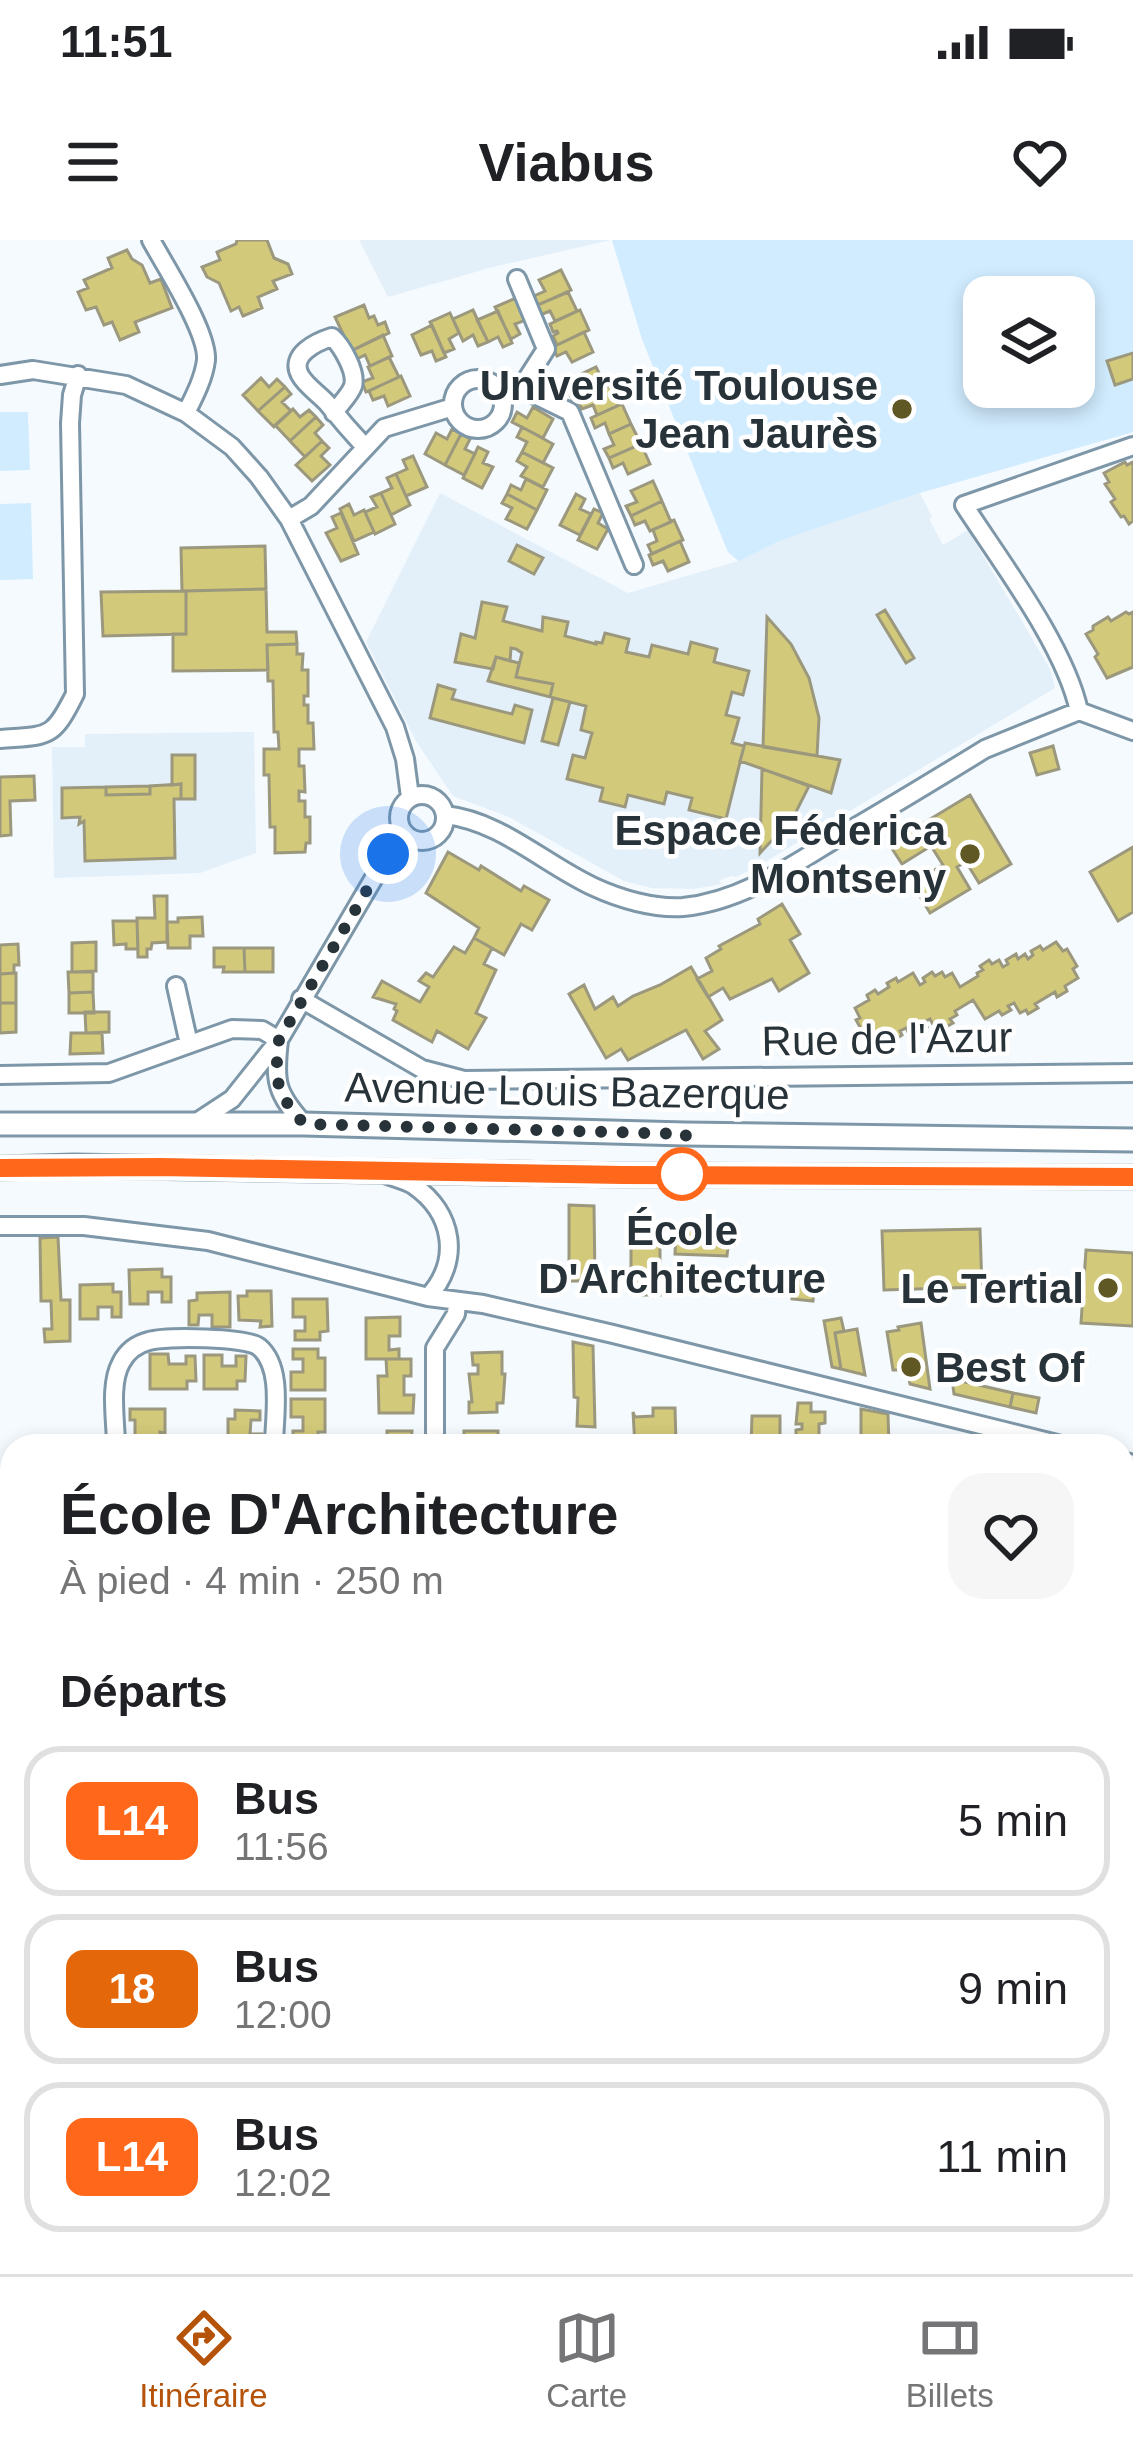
<!DOCTYPE html>
<html lang="fr">
<head>
<meta charset="utf-8">
<style>
  body { margin:0; font-family:Helvetica,sans-serif; background:#f6f6f6; color:#202124; height:100vh; display:flex; flex-direction:column; font-size:45px; white-space:nowrap }
  * { box-sizing:border-box; margin:0 }
  p { font-size:39px; color:#757577 }
  .icon { flex:none; width:66px; height:66px; fill:none; stroke:currentColor; stroke-width:2; stroke-linecap:round; stroke-linejoin:round }
  .map { position:relative; flex:1; overflow:hidden }
  .side { position:absolute; left:0px; top:1194px; width:1134px; height:840px; display:flex; flex-direction:column; background:#fff; border-radius:36px 36px 0 0; box-shadow:0 6px 18px #0003 }
  .side>* { flex:none }
  .badge { padding:0 24px; border-radius:18px; font-size:42px; line-height:78px }
  .tools { position:absolute; left:963px; top:36px; display:grid; gap:24px }
  .tools a { display:grid; place-items:center; width:132px; height:132px; border-radius:24px; background:#fff; box-shadow:0 6px 18px #0003; font-size:60px }
  .you { position:absolute; width:60px; height:60px; margin:-30px; border:9px solid #fff; border-radius:50%; background:#1a73e8; box-shadow:0 0 0 18px #1a73e833 }
  .map>.badge { position:absolute; translate:-50% -50%; box-shadow:0 0 0 6px #fff }
  h2 { padding:0 60px; font-size:45px; line-height:108px }
  .round { display:grid; place-items:center; flex:none; width:126px; height:126px; border-radius:36px; background:#f6f6f6 }
  .head { display:flex; align-items:center; justify-content:space-between; height:204px; padding:0 60px }
  h1 { font-size:57px; font-weight:700; line-height:90px }
  ul { padding:0; list-style:none }
  li { display:flex; align-items:center; gap:36px; height:150px; margin:0 24px 18px; padding:0 36px; border:6px solid #e0e0e0; border-radius:36px }
  li div { flex:1 }
  li b { display:block; font-size:45px }
  li em { font-style:normal }
  li .badge { min-width:132px; font-weight:700; text-align:center }
  .status { display:flex; justify-content:space-between; align-items:center; height:84px; padding:0 60px; background:#fff; direction:ltr }
  .status svg { height:33px; fill:currentColor }
  header { display:flex; justify-content:space-between; align-items:center; height:156px; padding:0 60px; background:#fff; font-size:54px; font-weight:700 }
  .dock { display:flex; justify-content:space-around; align-items:center; height:168px; border-top:3px solid #e0e0e0; background:#fff; font-size:33px; color:#757577 }
  .dock a { display:grid; justify-items:center; gap:6px }
  .dock .current { color:#b45309 }
  .map>svg:first-child { display:block }
  .built { fill:#e3f0fa; fill-rule:evenodd }
  .green { fill:#d1ecff; fill-rule:evenodd }
  .building { fill:#d3c97a; stroke:#9b987d; stroke-width:3 }
  .lines { fill:none; stroke-linecap:round; stroke-linejoin:round }
  .street-casing { stroke:#7e97a8; stroke-width:22 }
  .secondary-casing { stroke:#7e97a8; stroke-width:27 }
  .street { stroke:#fff; stroke-width:16 }
  .secondary { stroke:#fff; stroke-width:21 }
  .line-casing { stroke:#fff; stroke-width:27 }
  .line { stroke:#ff671b; stroke-width:18 }
  .walk { stroke:#273239; stroke-width:12; stroke-dasharray:0 21.6 }
  .poi-dot { fill:#5f5825; stroke:#fff; stroke-width:4.5 }
  .stop-dot { fill:#fff; stroke:#ff671b; stroke-width:6 }
  .labels { text-anchor:middle; dominant-baseline:central; stroke-width:9; stroke-linejoin:round; paint-order:stroke }
  .poi-label { font-size:42px; font-weight:bold; fill:#273239; stroke:#fff; text-anchor:end }
  .street-label { font-size:42px; fill:#273239; stroke:#fff }
  .stop-label { font-size:42px; font-weight:bold; fill:#273239; stroke:#fff }
</style>
</head>
<body>
<div class="status"><b>11:51</b><svg viewBox="0 0 49 12"><path d="M0 12V9h3v3zM5 12V6h3v6zM10 12V3h3v9zM15 12V0h3v12zM26 1h20v11H26zM47 4h2v5h-2z"/></svg></div>
<header><svg class="icon" aria-label="menu" viewBox="0 0 24 24"><path d="M4 6h16M4 12h16M4 18h16"/></svg>Viabus<svg class="icon" aria-label="heart" viewBox="0 0 24 24"><path d="M12 20l-8-8c-3-5 5-10 8-4 3-6 11-1 8 4z"/></svg></header>
<div class="map">
<svg width="1133" height="2034" viewBox="0 0 1133 2034">
  <rect width="100%" height="100%" fill="#f5fafe"/>
  <path class="built" d="M359,0H611L493,27L388,57Z
    M612,0H1133V192L920,253L932,277L929,279L943,305L968,290L1050,429L1055,448L760,625L736,637L731,636L720,640L721,644L694,649L651,648L624,641L509,577L453,556L416,501L366,402L440,253L628,353L738,321L728,312L642,99ZM984,57H1074V147H984Z
    M254,492L256,613L200,633L54,638L52,507H85V494Z"/>
  <path class="green" d="M612,0H1133V192L919,253L779,301L739,321L728,312L642,99ZM984,57H1074V147H984Z
    M0,172H28L30,230L0,231Z
    M31,263L33,339L0,340V264Z"/>
  <path class="building" d="M237,0H267L274,18L288,24L292,34L273,41L277,49L258,57L262,68L243,76L239,67L231,71L219,43L207,37L202,27L220,20L217,12L236,4Z
    M127,10L132,19L142,25L150,43L161,39L172,68L135,82L139,92L120,100L112,82L104,85L96,67L86,70L78,52L88,48L84,40L112,28L108,18Z
    M561,30L571,50L538,65L534,56L545,51L539,40Z
    M568,52L577,71L555,81L550,71L540,75L535,66Z
    M516,58L526,80L515,84L520,94L511,99L495,67Z
    M364,65L369,78L374,76L378,85L385,82L389,93L351,111L335,77Z
    M473,70L488,102L478,106L473,95L463,101L453,79Z
    M580,70L589,90L557,105L553,96L558,93L557,91L553,92L550,84Z
    M498,71L512,103L503,107L498,97L488,102L477,80Z
    M450,73L459,93L449,99L454,109L444,113L430,82Z
    M432,85L446,117L436,121L432,111L421,115L412,95Z
    M584,92L593,112L572,122L566,112L557,116L553,107Z
    M383,95L392,116L370,126L365,115L355,120L351,111Z
    M1133,113V139L1115,145L1107,121Z
    M389,117L399,137L366,152L362,142L373,138L368,127Z
    M596,127L606,147L573,161L569,153L580,147L575,137Z
    M401,136L410,156L388,166L384,156L373,160L369,151Z
    M261,138L269,147L277,139L285,147L258,171L243,155Z
    M609,145L619,165L597,175L593,165L582,169L577,160Z
    M285,147L291,154L282,162L291,171L274,187L258,171Z
    M622,164L631,184L609,194L605,183L595,188L591,178Z
    M533,167L553,179L543,198L512,182L517,172L527,178Z
    M293,169L300,177L309,170L316,177L290,201L275,185Z
    M316,177L323,185L315,193L322,201L305,217L290,201Z
    M631,184L641,204L609,218L604,209L614,205L609,194Z
    M522,187L553,204L543,223L522,212L527,202L517,197Z
    M452,189L461,194L445,225L425,214L436,193L447,199Z
    M461,194L470,199L465,209L475,214L464,235L445,225Z
    M322,201L329,208L321,216L330,225L312,241L296,225Z
    M641,204L650,224L628,234L623,223L613,228L609,218Z
    M478,207L488,212L483,223L493,227L482,248L463,238Z
    M522,212L553,228L543,247L521,236L527,227L517,221Z
    M413,216L427,247L406,256L396,234L407,229L403,220Z
    M1125,222L1127,225L1133,222V281L1129,284L1124,276L1121,277L1111,262L1115,259L1105,244L1109,242L1104,233Z
    M396,234L410,265L391,275L381,253L392,248L387,238Z
    M526,239L547,250L537,270L507,254L511,245L521,250Z
    M653,241L662,261L631,276L626,266L637,262L631,251Z
    M381,253L395,284L375,294L365,272L377,267L371,257Z
    M507,254L537,270L527,289L506,279L512,268L502,263Z
    M576,254L585,259L580,269L591,274L580,295L560,285Z
    M662,261L671,282L650,291L645,281L635,285L631,276Z
    M349,264L354,275L364,270L374,292L354,301L340,269Z
    M594,269L603,273L598,283L608,289L597,309L578,300Z
    M341,273L358,314L341,321L326,293L337,288L332,277Z
    M674,280L683,300L652,314L648,305L657,301L653,290Z
    M680,301L689,322L668,331L663,321L653,325L649,315Z
    M517,305L543,318L534,334L509,321Z
    M265,306L266,349L182,351L181,308Z
    M266,349L267,392H296L297,404L267,405L268,430L173,431V394H186V351Z
    M186,351V394L103,396L101,352Z
    M482,362L507,367L503,381L542,391L543,377L568,382L565,396L596,404V402L602,403L605,393L629,399L626,412L649,417L652,405L688,414L691,402L717,409L714,422L749,431L743,455L732,452L726,475L739,478L732,503L744,506L726,579L689,570L692,558L667,552L664,564L628,555L625,567L600,561L603,548L567,539L573,515L585,518L592,493L581,490L586,466L550,457L553,444L516,437L522,413L516,409L511,408L510,421L496,417L493,429L455,422L461,394L475,398Z
    M885,370L914,418L906,423L877,375Z
    M1126,372L1129,374L1133,372V427L1107,438L1095,417L1098,414L1086,394L1093,390V386L1108,377L1111,381Z
    M767,377L791,404L809,438L819,478L817,516L763,507Z
    M297,404V414H303L302,430H308V456H304V465H308V483H313L314,509H299V526H304L305,552L299,551V561H305V577H310V603H306L305,612L275,613V587H270L269,535H264V509H279L278,492H274L273,441H268L267,405Z
    M496,417L519,423L516,437L553,444L550,457L488,441Z
    M438,445L455,450L452,459L512,474L515,465L532,470L524,503L430,478Z
    M553,458L570,462L558,505L542,501Z
    M745,503L840,520L831,553L740,521Z
    M1053,506L1059,529L1037,535L1030,513Z
    M172,515H195V559H181V544L172,545Z
    M762,529L809,546L793,578L760,613Z
    M34,536L35,560L10,561L11,595L0,596V537Z
    M181,544V559H174L175,618L85,621L84,581L79,584L80,577L62,578V548L106,547V555L150,554V546Z
    M150,546V554L106,555V547Z
    M970,555L1011,624L979,643L966,622L957,627L970,649L930,673L912,643L943,625L931,606L902,624L889,604Z
    M1133,607V672L1118,681L1090,632Z
    M448,612L479,630L481,626L521,651L524,646L549,660L532,690L521,684L504,715L474,698L479,688L426,653Z
    M154,656H167V702L152,703L151,709H147V717H138L137,678H155Z
    M782,664L800,694L790,700L809,733L779,751L772,739L730,759L723,748L708,757L697,739L712,731L706,718L721,709L719,706L760,684L758,679Z
    M202,677L203,696H190V708H168L167,682H178V678Z
    M113,681H137L138,709H126V704L114,705Z
    M474,698L492,708L484,724L496,730L476,773L486,778L468,809L437,791L432,802L393,780L397,771L394,769L396,764L373,757L382,741L420,762L429,747L419,741L426,733L433,737L454,707L465,713Z
    M96,702V731L72,732V703Z
    M1056,702L1063,711L1067,709L1077,726L1073,729L1078,738L1065,746L1067,751L1057,757L1055,752L1035,764L1038,768L1028,774L1026,770L1020,773L1014,763L1008,766L1011,770L1002,775L999,771L985,779L973,760L955,771L957,775L950,779L953,783L944,788L941,784L935,788L930,779L924,782L927,787L918,792L915,788L908,792L906,788L900,791L902,795L893,801L890,797L876,805L871,796L866,798L856,780L860,778L855,768L869,760L867,755L875,750L878,754L889,747L887,743L896,738L898,742L913,733L920,745L925,742L923,738L932,732L935,736L942,732L945,737L952,733L960,747L978,736L977,733L983,730L980,726L989,720L992,724L999,720L1003,727L1008,724L1006,720L1016,714L1018,719L1025,714L1028,719L1033,715L1031,711L1040,706L1043,710Z
    M18,704L19,725H14V733L0,734V705Z
    M214,708H244L245,732H223L224,727H214Z
    M244,708H273V732H245Z
    M691,727L722,780L705,791L719,809L703,819L686,790L628,820L621,809L606,818L569,754L584,745L595,769L613,757L618,766L633,756L660,745Z
    M68,732H93V752L69,753Z
    M16,733V763H0V734Z
    M93,752L94,773H69V753Z
    M0,763H16V792L0,793Z
    M85,772H109V792L86,793Z
    M71,793H102L103,813L70,814Z
    M569,965L594,966L595,1041H569Z
    M631,984L660,985V1055H635V1031H631Z
    M714,985H727L730,988L727,1016L675,1014L676,987L714,988Z
    M980,989L982,1047L884,1050L882,991Z
    M58,997L61,1060H70V1101L45,1102L44,1089H52L51,1061H41L40,998Z
    M1086,1010L1133,1013V1086L1081,1083Z
    M162,1029V1037H171V1062H162V1052H148V1064H130L129,1030Z
    M793,1039L815,1040L813,1061L792,1059Z
    M113,1044V1052H121V1077H112V1067H98V1079H80V1045Z
    M247,1051H271L272,1086L260,1087L261,1081L239,1080L238,1056H247Z
    M230,1052V1087H212V1075H199L198,1085H189V1061L197,1060V1053Z
    M293,1059H327L328,1091L320,1092V1100H295V1091H305V1077H293Z
    M400,1077V1096H389V1110L399,1109V1119H366V1078Z
    M841,1078L844,1091L835,1093L841,1129L832,1127L824,1081Z
    M921,1083L930,1149L910,1144L907,1130H893L887,1092L899,1090L898,1087Z
    M857,1089L865,1135L841,1129L835,1093Z
    M573,1102L593,1106L595,1187L577,1186L578,1158L574,1157Z
    M293,1109H318V1118H325V1150H291V1132H303V1119H293Z
    M502,1112V1134H505L503,1163H497V1172L469,1173V1162H472L469,1134H478V1125H473L472,1113Z
    M150,1114H168L169,1124H186V1116H195L196,1141H187V1149H150Z
    M204,1115H222V1126H236V1116H246L245,1141H237V1149H204Z
    M386,1119H411V1136H404V1155H414L413,1173H379L378,1136H387Z
    M952,1139L1013,1153L1010,1167L954,1154Z
    M1013,1153L1039,1158L1036,1173L1010,1167Z
    M291,1159H325V1192H318V1200H293V1191H303V1177H291Z
    M798,1163H811V1172H825V1183L819,1184V1206H796V1190L802,1189V1184H796Z
    M653,1168H675L676,1202L665,1203V1206H635L633,1172L635,1177L653,1176Z
    M130,1169H165V1193L160,1192V1201H135V1180H130Z
    M861,1169L888,1174L889,1206H861Z
    M235,1170L260,1171V1180H251L250,1194H262V1206H228V1179H235Z
    M752,1176H780V1206H751Z
    M387,1191H412L411,1200H402L401,1206H379V1199H387Z
    M464,1191H498V1206H469V1201H464Z
    M1124,1252H1133V1312H1122Z
    M0,1399H12V1433H0Z
    M4,1640L12,1648V1672L9,1675L12,1679L0,1690V1644Z
    M12,1760V1805L8,1809L5,1805L1,1809L0,1769L3,1772Z"/>
  <g class="lines">
    <defs>
      <path id="street" d="M151,0C165,26 208,92 206,120C204,138 194,157 186,173
        M517,39L546,109L521,148L570,172L634,325
        M0,135L33,130L126,145L186,173L232,207L259,237L289,279L395,487L405,519L410,557
        M453 164a25 25 0 1 1 50 0a25 25 0 1 1-50 0Z
        M334,173C339,165 350,155 353,146C357,132 342,106 332,97C316,102 289,115 300,135C306,146 319,154 327,163C339,178 352,193 365,207
        M289,279L311,266L384,188L453,167
        M1079,471C1065,406 1001,322 964,265L1133,206
        M0,499C49,495 52,500 75,454L70,183L72,155L78,135
        M399 578a23 23 0 1 1 46 0a23 23 0 1 1-46 0Z
        M445,575C501,581 544,624 594,647C620,659 654,669 683,667C743,661 792,625 842,595C890,567 938,538 985,509L1079,471L1133,491
        M176,746L189,804
        M301,759L422,829L464,840L1133,833
        M279,801C274,842 276,853 304,884
        M0,835L109,833L232,789L262,790L279,800
        M197,882L232,859L279,800L402,590
        M385,934C394,938 405,940 413,945C454,973 461,1021 428,1057
        M0,986H84L208,1001L428,1057L483,1064L613,1094L1065,1206
        M116,1206C116,1181 109,1145 121,1123C127,1111 137,1104 149,1101C165,1096 248,1097 259,1107C284,1128 274,1178 274,1206
        M435,1206V1108L456,1074L457,1061
        M1122,1221L1133,1224
        M1122,1444H1133
        M0,1527L12,1517
        M0,1606L12,1618
        M0,1731L12,1719
        M1122,1772L1133,1757
        M1122,1866L1133,1865
        M0,1954L12,1953
        M475,2022V2034
        M968,2022L976,2034
        M649,2034L655,2022
        M822,2034L825,2022"/>
      <path id="secondary" d="M0,884H304L685,894L1133,900
        M0,928L74,926L623,935L1133,937"/>
    </defs>
    <use href="#street" class="street-casing"/>
    <use href="#secondary" class="secondary-casing"/>
    <use href="#street" class="street"/>
    <use href="#secondary" class="secondary"/>
  </g>
  <g class="lines">
    <defs>
      <path id="line" d="M0,928L160,927L623,935L1133,937"/>
    </defs>
    <use href="#line" class="line-casing"/>
    <use href="#line" class="line"/>
    <path class="walk" d="M388,614L279,800C274,841 276,853 304,884L686,894L682,934"/>
  </g>
  <g class="poi-dot">
    <circle cx="902" cy="169" r="12"/>
    <circle cx="970" cy="614" r="12"/>
    <circle cx="1108" cy="1048" r="12"/>
    <circle cx="911" cy="1127" r="12"/>
  </g>
  <circle class="stop-dot" cx="682" cy="934" r="24"/>
  <g class="labels">
    <g class="poi-label">
      <text x="878" y="145">Université Toulouse<tspan x="878" dy="48">Jean Jaurès</tspan></text>
      <text x="946" y="590">Espace Féderica<tspan x="946" dy="48">Montseny</tspan></text>
      <text x="1084" y="1048">Le Tertial</text>
      <text x="935" y="1127" text-anchor="start">Best Of</text>
    </g>
    <g class="street-label">
      <text transform="translate(887 799) rotate(-1)">Rue de l'Azur</text>
      <text transform="translate(567 851) rotate(1)">Avenue Louis Bazerque</text>
    </g>
    <g class="stop-label">
      <text x="682" y="990">École<tspan x="682" dy="48">D'Architecture</tspan></text>
    </g>
  </g>
</svg>
<div class="tools">
<a><svg class="icon" aria-label="layers" viewBox="0 0 24 24"><path d="M12 4l9 5-9 5-9-5zM3 14l9 5 9-5"/></svg></a>
</div>
<div class="you" style="left:388px;top:614px"></div>
<section class="side">
<div class="head"><div><h1>École D'Architecture</h1><p>À pied · 4 min · 250 m</p></div><a class="round"><svg class="icon" aria-label="heart" viewBox="0 0 24 24"><path d="M12 20l-8-8c-3-5 5-10 8-4 3-6 11-1 8 4z"/></svg></a></div>
<h2>Départs</h2>
<ul>
<li><span class="badge" style="background:#ff671b;color:#fff">L14</span><div><b>Bus</b><p>11:56</p></div><em>5 min</em></li>
<li><span class="badge" style="background:#e46809;color:#fff">18</span><div><b>Bus</b><p>12:00</p></div><em>9 min</em></li>
<li><span class="badge" style="background:#ff671b;color:#fff">L14</span><div><b>Bus</b><p>12:02</p></div><em>11 min</em></li>
</ul>
</section>
</div>
<nav class="dock">
<a class="current"><svg class="icon" aria-label="directions" viewBox="0 0 24 24"><path d="M12 3l9 9-9 9-9-9zM9 14v-3h6M13 9l2 2-2 2"/></svg>Itinéraire</a>
<a><svg class="icon" aria-label="map" viewBox="0 0 24 24"><path d="M3 6l6-2 6 2 6-2v14l-6 2-6-2-6 2zM9 4v14M15 6v14"/></svg>Carte</a>
<a><svg class="icon" aria-label="tickets" viewBox="0 0 24 24"><path d="M3 7h18v10H3zM15 7v10"/></svg>Billets</a>
</nav>
</body>
</html>
